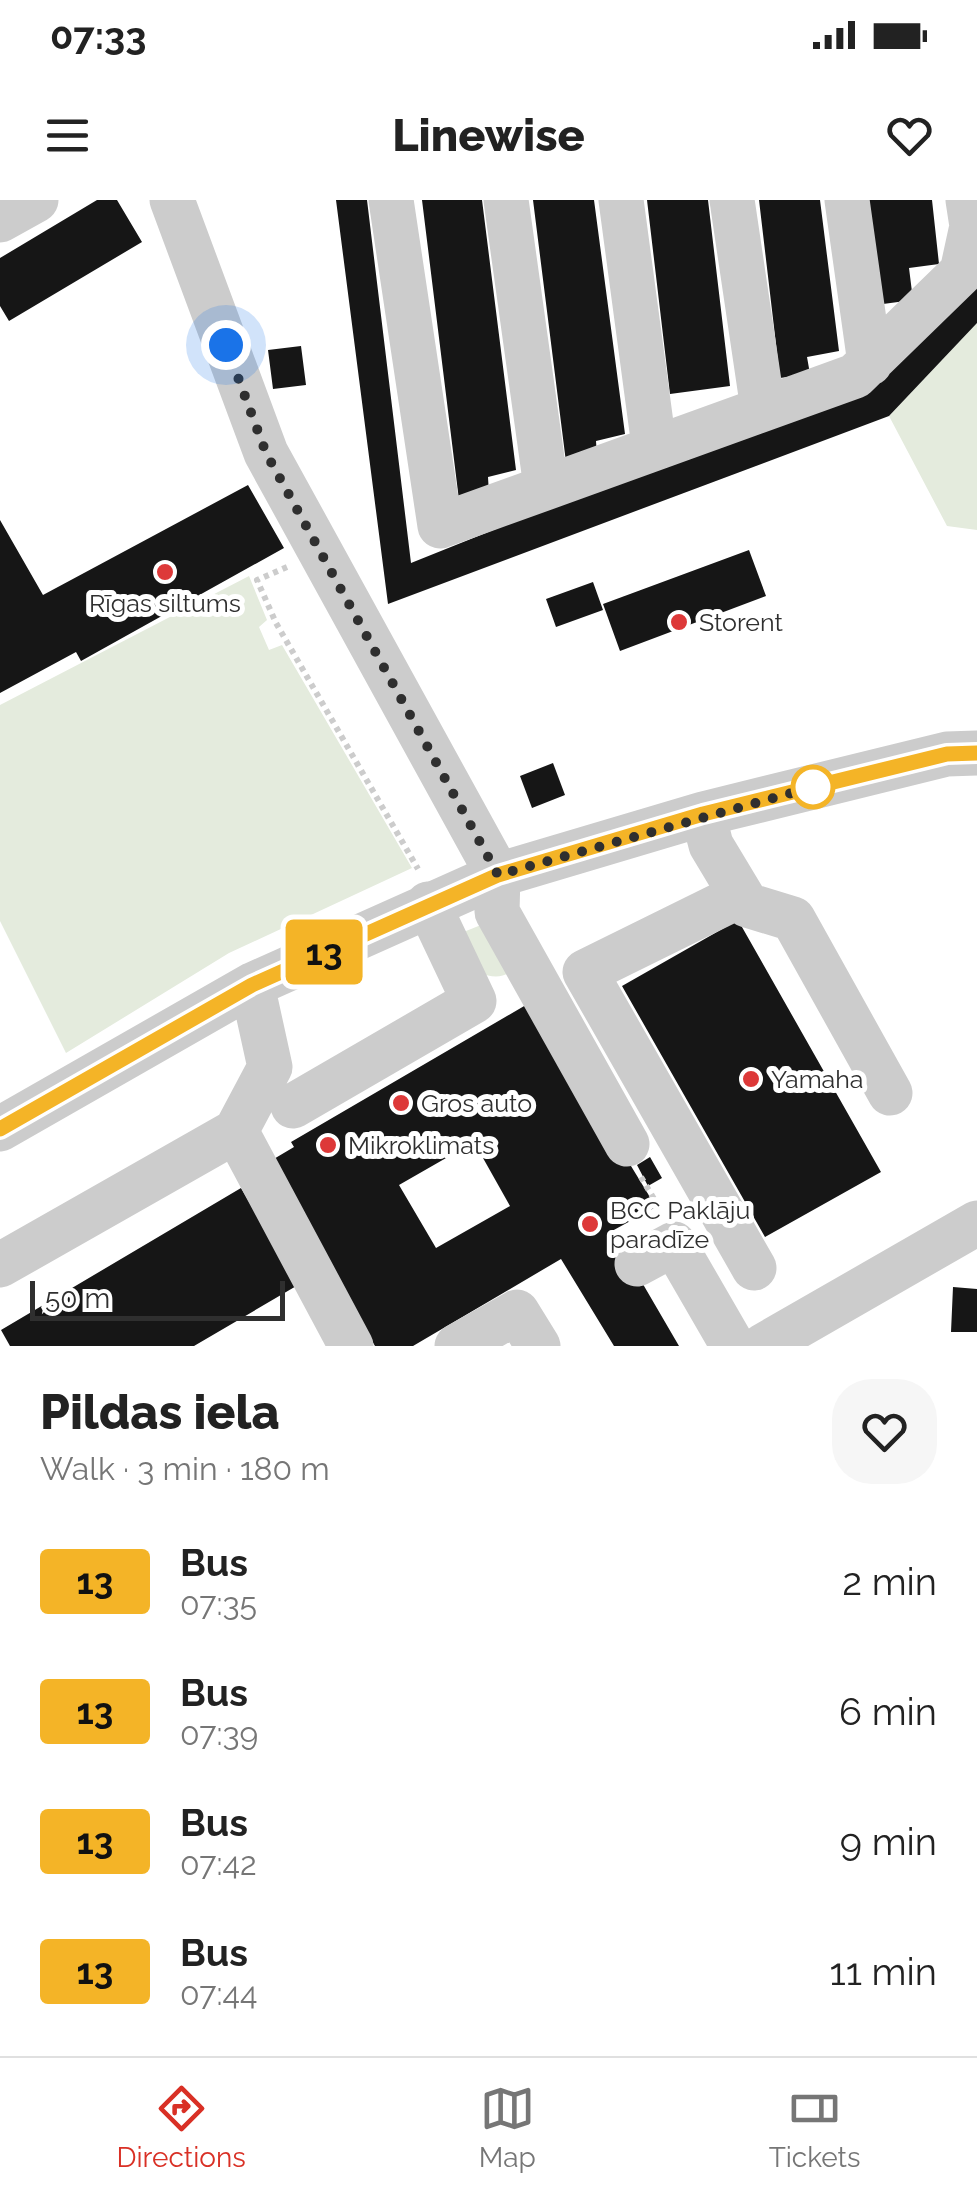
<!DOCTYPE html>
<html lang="en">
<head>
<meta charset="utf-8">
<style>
  body { margin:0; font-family:Raleway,sans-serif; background:#f6f6f6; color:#222; height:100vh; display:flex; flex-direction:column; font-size:38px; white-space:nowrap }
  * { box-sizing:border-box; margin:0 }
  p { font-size:32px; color:#767676 }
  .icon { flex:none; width:55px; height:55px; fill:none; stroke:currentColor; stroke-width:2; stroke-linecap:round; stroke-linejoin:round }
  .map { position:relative; height:1146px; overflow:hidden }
  .drawer { display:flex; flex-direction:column; background:#fff; flex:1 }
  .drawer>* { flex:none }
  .badge { padding:0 20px; border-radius:8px; font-size:35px; line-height:65px }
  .scale { position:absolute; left:30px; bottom:25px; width:255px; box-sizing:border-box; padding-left:10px; border:5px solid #2f2f2f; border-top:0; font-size:28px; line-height:35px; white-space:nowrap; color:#2f2f2f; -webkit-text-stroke:8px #fff; paint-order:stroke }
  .you { position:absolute; width:50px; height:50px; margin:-25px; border:8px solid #fff; border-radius:50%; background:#1a73e8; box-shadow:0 0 0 15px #1a73e833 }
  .map>.badge { position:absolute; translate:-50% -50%; box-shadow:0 0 0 5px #fff }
  .round { display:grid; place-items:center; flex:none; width:105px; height:105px; border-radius:40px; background:#f6f6f6 }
  .headline { display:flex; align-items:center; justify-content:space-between; height:170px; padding:0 40px }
  h1 { font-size:48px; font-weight:800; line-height:75px }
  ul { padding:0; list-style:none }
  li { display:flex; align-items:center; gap:30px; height:130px; padding:0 40px }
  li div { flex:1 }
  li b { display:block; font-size:38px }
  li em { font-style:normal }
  li .badge { min-width:110px; font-weight:700; text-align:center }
  .status { display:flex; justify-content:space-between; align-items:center; height:70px; padding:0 50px; background:#fff; direction:ltr }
  .status svg { height:28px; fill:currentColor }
  header { display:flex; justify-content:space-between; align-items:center; height:130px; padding:0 40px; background:#fff; font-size:45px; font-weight:800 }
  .menu { display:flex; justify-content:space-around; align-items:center; height:140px; border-top:2px solid #e0e0e0; background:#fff; font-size:28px; color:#767676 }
  .menu a { display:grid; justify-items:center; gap:5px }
  .menu .current { color:#d93025 }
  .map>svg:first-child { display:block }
  .green { fill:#e4ebdd }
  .building { fill:#161616; fill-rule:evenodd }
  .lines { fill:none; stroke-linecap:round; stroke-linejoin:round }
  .path { stroke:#ccc; stroke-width:6; stroke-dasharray:5 5; stroke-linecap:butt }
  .minor { stroke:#ccc; stroke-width:45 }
  .line-casing { stroke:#fff; stroke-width:22 }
  .line { stroke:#f4b427; stroke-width:15 }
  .walk { stroke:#2f2f2f; stroke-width:10; stroke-dasharray:0 18 }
  .poi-dot { fill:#dd3939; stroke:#fff; stroke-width:4 }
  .stop-dot { fill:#fff; stroke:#f4b427; stroke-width:5 }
  .labels { text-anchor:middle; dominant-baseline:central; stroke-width:10; stroke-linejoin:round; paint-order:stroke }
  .poi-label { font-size:25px; fill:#2f2f2f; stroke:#fff; text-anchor:start }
</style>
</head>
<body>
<div class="status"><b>07:33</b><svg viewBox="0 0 49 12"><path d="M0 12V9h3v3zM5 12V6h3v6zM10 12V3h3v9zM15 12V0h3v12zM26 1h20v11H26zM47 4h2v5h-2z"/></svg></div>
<header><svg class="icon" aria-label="menu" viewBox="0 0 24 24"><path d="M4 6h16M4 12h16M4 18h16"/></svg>Linewise<svg class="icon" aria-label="heart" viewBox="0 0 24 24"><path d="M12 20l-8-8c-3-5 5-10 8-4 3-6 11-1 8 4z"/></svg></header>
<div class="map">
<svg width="977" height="1146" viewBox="0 0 977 1146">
  <rect width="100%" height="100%" fill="#fff"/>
  <path class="green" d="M977,123V330L947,326L889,216Z
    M249,376L267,420L259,427L269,450L282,445L412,668L229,753L66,853L0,721V505Z
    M486,723L512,771C500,779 492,777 479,773L456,735Z"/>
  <path class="building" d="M97,0H117L142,42L9,121L0,106V58Z
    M336,0H367L411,363L875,177L977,74V123L889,216L388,404Z
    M422,0H482L516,270L488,277L489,294L459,300Z
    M533,0H594L625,234L596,241L597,257L566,262Z
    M647,0H708L730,186L670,194Z
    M759,0H820L839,151L807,157L810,174L780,178Z
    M868,0H932L939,64L909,68L913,100L883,104Z
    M301,146L306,185L273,189L268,150Z
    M248,285L284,348L81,461L76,452L0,493V320L43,395Z
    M749,350L766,396L620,451L603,404Z
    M593,382L603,410L556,427L546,399Z
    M553,563L565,595L532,608L520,576Z
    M738,720L881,972L765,1037L622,786Z
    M531,802L656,1007L612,1031L679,1146H614L561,1059L413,1146H375L267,963L294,947L291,942ZM474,942L510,1006L436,1048L399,985Z
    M650,957L662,978L648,986L637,965Z
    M241,988L298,1085L194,1146H10L1,1130Z
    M953,1087L977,1089V1132H951Z"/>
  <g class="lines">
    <path class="path" d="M287,367L257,380L276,423L418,669
      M641,977L660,1009"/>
    <path class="minor" d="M172,0L266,253L498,675L497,712L627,944
      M391,0L440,326L855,176L962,72L972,26L968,0
      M506,0L546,287
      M621,0L654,246
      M732,0L763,209
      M847,0L870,163
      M0,20L36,0
      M703,614L711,645L747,705L793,719L890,893
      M741,695L585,772L754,1068
      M293,906L474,801L428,704
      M0,929L252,785L498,675L703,614L947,554L977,553
      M236,931L351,1146
      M637,1064L674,1044L733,1146
      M0,1065L236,931L270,867L252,785
      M457,1146L517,1112L538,1146
      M763,1146L977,1023"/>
  </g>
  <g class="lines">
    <defs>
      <path id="line" d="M0,929L252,785L498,675L703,614L947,554L977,553"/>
    </defs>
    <use href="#line" class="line-casing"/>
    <use href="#line" class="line"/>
    <path class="walk" d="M226,145L266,253L498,675L813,587"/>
  </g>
  <g class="poi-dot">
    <circle cx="165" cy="372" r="10"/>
    <circle cx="679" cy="422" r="10"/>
    <circle cx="751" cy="879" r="10"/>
    <circle cx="401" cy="903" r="10"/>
    <circle cx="328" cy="945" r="10"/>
    <circle cx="590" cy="1024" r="10"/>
  </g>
  <circle class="stop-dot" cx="813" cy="587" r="20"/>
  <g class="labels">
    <g class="poi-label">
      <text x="165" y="403" text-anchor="middle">Rīgas siltums</text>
      <text x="699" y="422">Storent</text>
      <text x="771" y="879">Yamaha</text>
      <text x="421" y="903">Gros auto</text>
      <text x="348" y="945">Mikroklimats</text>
      <text x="610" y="1010">BCC Paklāju<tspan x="610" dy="29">paradīze</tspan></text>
    </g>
  </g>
</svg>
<div class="scale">50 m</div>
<div class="you" style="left:226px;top:145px"></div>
<b class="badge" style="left:324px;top:752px;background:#f4b427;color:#111">13</b>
</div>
<section class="drawer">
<div class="headline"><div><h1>Pildas iela</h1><p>Walk · 3 min · 180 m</p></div><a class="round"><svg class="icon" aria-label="heart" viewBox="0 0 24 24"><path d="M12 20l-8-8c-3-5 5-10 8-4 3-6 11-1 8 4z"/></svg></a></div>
<ul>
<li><span class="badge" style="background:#f4b427;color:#111">13</span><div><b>Bus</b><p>07:35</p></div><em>2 min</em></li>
<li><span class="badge" style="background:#f4b427;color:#111">13</span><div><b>Bus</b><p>07:39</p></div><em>6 min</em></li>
<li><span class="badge" style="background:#f4b427;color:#111">13</span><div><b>Bus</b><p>07:42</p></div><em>9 min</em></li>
<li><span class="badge" style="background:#f4b427;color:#111">13</span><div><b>Bus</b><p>07:44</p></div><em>11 min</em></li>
</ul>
</section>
<nav class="menu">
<a class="current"><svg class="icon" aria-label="directions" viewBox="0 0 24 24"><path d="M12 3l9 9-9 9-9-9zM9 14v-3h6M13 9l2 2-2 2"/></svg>Directions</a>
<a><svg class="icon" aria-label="map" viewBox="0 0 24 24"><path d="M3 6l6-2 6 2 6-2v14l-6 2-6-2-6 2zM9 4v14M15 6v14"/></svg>Map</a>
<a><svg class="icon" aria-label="tickets" viewBox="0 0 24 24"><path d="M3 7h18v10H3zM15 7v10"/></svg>Tickets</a>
</nav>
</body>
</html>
